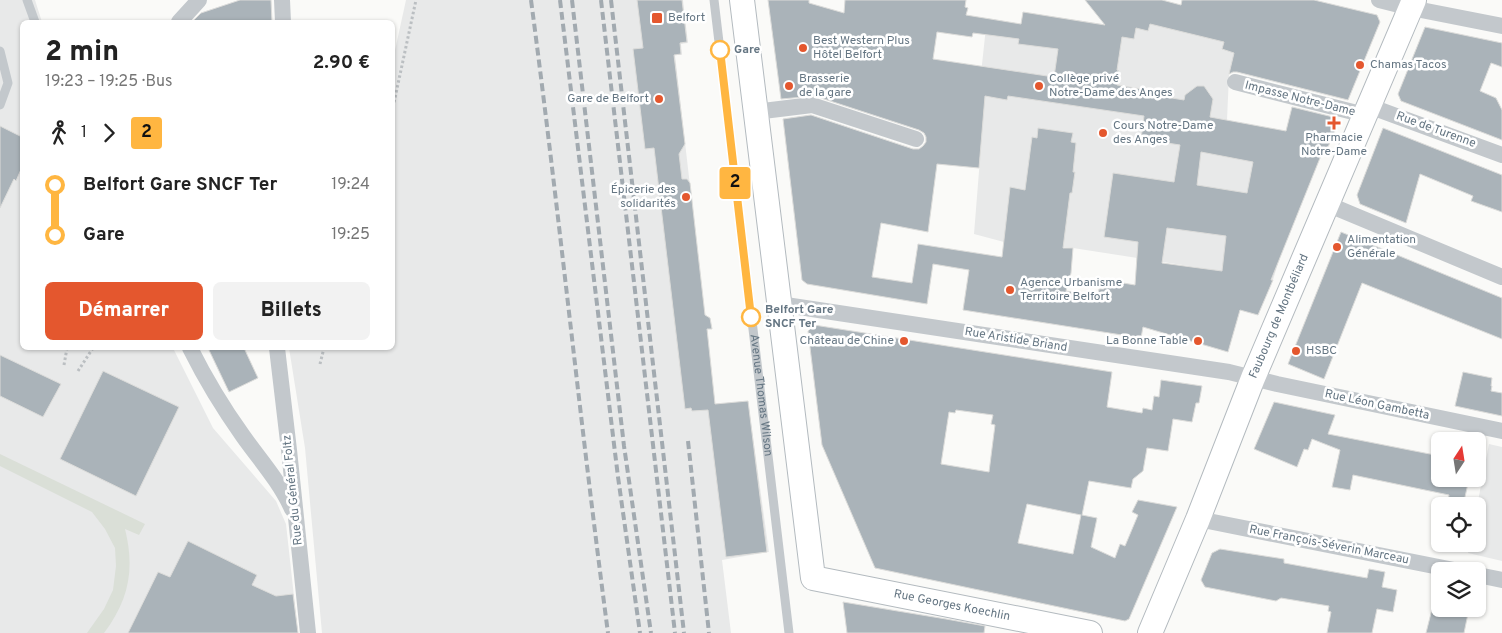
<!DOCTYPE html>
<html lang="fr">
<head>
<meta charset="utf-8">
<style>
  body { margin:0; font-family:Overpass,sans-serif; background:#f2f2f2; color:#222; height:100vh; display:flex; flex-direction:column; font-size:19px; white-space:nowrap }
  * { box-sizing:border-box; margin:0 }
  p { font-size:16px; color:#767676 }
  .icon { flex:none; width:28px; height:28px; fill:none; stroke:currentColor; stroke-width:2; stroke-linecap:round; stroke-linejoin:round }
  .map { position:relative; flex:1; overflow:hidden }
  .panel { position:absolute; left:20px; top:20px; width:375px; height:330px; display:flex; flex-direction:column; background:#fff; border-radius:8px; box-shadow:0 1px 4px #0004 }
  .panel>* { flex:none }
  .badge { padding:0 10px; border-radius:4px; font-size:18px; line-height:32px }
  .needle { width:32px; rotate:12deg }
  .tools { position:absolute; left:1431px; top:432px; display:grid; gap:10px }
  .tools a { display:grid; place-items:center; width:55px; height:55px; border-radius:8px; background:#fff; box-shadow:0 1px 4px #0004; font-size:25px }
  .map>.badge { position:absolute; translate:-50% -50%; box-shadow:0 0 0 2px #fff }
  .legs { display:flex; align-items:center; gap:8px; height:55px; padding:0 25px; font-size:16px }
  .legs p { margin-inline-start:auto }
  .summary { display:flex; align-items:center; justify-content:space-between; height:85px; padding:0 25px }
  h1 { font-size:28px; font-weight:800; line-height:38px }
  .primary-button { display:flex; gap:10px; margin-top:auto; padding:10px 25px }
  .primary-button a { flex:1; height:58px; border-radius:8px; background:#e4572e; color:#fff; font-size:20px; font-weight:800; line-height:58px; text-align:center }
  .primary-button a+a { background:#f2f2f2; color:#222 }
  ul { padding:0 25px; list-style:none }
  li { display:flex; align-items:center; gap:18px; height:50px; font-size:19px }
  li i { display:grid; place-items:center; width:8px; height:100%; margin:0 6px; background:currentColor }
  li i::after { content:''; width:12px; height:12px; margin:-6px; border:4px solid; border-radius:50%; background:#fff }
  li p { margin-inline-start:auto }
  li:first-child i { background:linear-gradient(#0000 50%,currentColor 0) }
  li:last-child i { background:linear-gradient(currentColor 50%,#0000 0) }
  .map>svg:first-child { display:block }
  .built { fill:#e8e9e9 }
  .green { fill:#dadfd7 }
  .building { fill:#aab3b9; stroke:#dcdcda; fill-rule:evenodd }
  .lines { fill:none; stroke-linecap:round; stroke-linejoin:round }
  .secondary-casing { stroke:#b3babf; stroke-width:26 }
  .path { stroke:#bbbfc2; stroke-width:3; stroke-dasharray:2.5 2.5; stroke-linecap:butt }
  .lane { stroke:#c3c8cc; stroke-width:9 }
  .street { stroke:#c3c8cc; stroke-width:16 }
  .secondary { stroke:#fff; stroke-width:24 }
  .rail { stroke:#a2aab0; stroke-width:4; stroke-dasharray:8 4; stroke-linecap:butt }
  .line-1-casing { stroke:#fff; stroke-width:11 }
  .line-1 { stroke:#ffb641; stroke-width:8 }
  .poi-dot { fill:#e4572e; stroke:#fff; stroke-width:2 }
  .stop-1-dot { fill:#fff; stroke:#ffb641; stroke-width:2.5 }
  .labels { text-anchor:middle; dominant-baseline:central; stroke-width:5; stroke-linejoin:round; paint-order:stroke }
  .poi-label { font-size:12px; fill:#657683; stroke:#fff; text-anchor:start }
  .stop-label { font-size:12px; font-weight:bold; fill:#657683; stroke:#fff; text-anchor:start }
  .street-label { font-size:12px; fill:#657683; stroke:#fff }
</style>
</head>
<body>
<div class="map">
<svg width="1502" height="633" viewBox="0 0 1502 633">
  <rect width="100%" height="100%" fill="#fafaf8"/>
  <path class="built" d="M0,0H35L42,22H22V348H173L213,428L276,501L286,524L298,633H0Z
    M406,0H683L688,43L681,44L682,55H675L715,404L748,401L769,552L722,560L731,633H322L305,448L289,348H392V64Z
    M1130,0L1209,19L1234,53L1229,75L1227,120L1220,156L1253,162L1302,201L1279,260L1273,280L1221,271L1073,248L1004,242L974,234L985,96L979,92L987,18L1021,24L1023,12L1122,27Z
    M1489,444L1502,447V561L1468,553L1470,544H1478L1477,506Z"/>
  <path class="green" d="M0,454L145,524L139,535L125,529C135,569 129,600 104,633H87L104,609L113,590L116,566L115,548L105,529L92,512L0,466Z"/>
  <path class="building" d="M240,0H271L272,22H192L201,13Z
    M637,0H682L687,42L680,43L681,54L674,55L685,144L679,154L682,179H687L690,183L705,315L710,318L712,329H707L715,404L748,401L767,552L726,557L708,410L692,411L691,408L685,409L654,148L645,149L633,49L643,48Z
    M768,0H809V3L844,13L845,0H966L965,7L968,8L966,15L1021,24L1023,12L1105,25L1085,0H1162L1181,5L1182,0H1314L1377,15L1380,22L1348,100L1237,72H1233L1229,74L1234,53L1222,49L1224,42L1150,24L1148,31L1136,28L1134,39L1122,37L1117,70L1119,71L1117,85L1141,89V93L1184,100L1185,95L1197,86H1204L1213,99L1210,117L1286,131L1292,107L1333,117L1337,126L1325,154L1322,153L1271,280H1273L1258,315L1240,310L1228,352L1143,327L1141,338L963,310L969,270L933,264L927,304L807,284L802,280L783,119L811,115L913,149H919L923,146L926,142V137L924,133L919,130L815,96L781,99ZM937,32L972,37L973,33L1019,39L1018,44L1058,49L1054,77L933,59ZM985,96L1007,100L1008,96L1144,116L1141,139L1180,145L1174,182L1113,173L1104,237L1138,242L1135,285L1105,280L1104,289H1099L1098,296L1066,291L1071,273L1073,248H1063L1070,193H1072L1075,172H1073L1076,143L1071,142L1073,133L1038,128L1037,138L1032,137L1025,190L1010,187L1002,257L918,244L912,283L872,277L881,223L928,232L937,164L979,168ZM1201,152L1253,162L1247,193L1197,185ZM1167,228L1226,236L1222,271L1162,263Z
    M1425,27L1502,43V67L1491,63L1480,91L1496,98L1502,110V140L1401,101L1398,94Z
    M0,126L22,137V167L16,181L14,179L0,208Z
    M1383,128L1502,175V212L1471,201L1473,196L1420,174L1406,223L1360,204L1357,195Z
    M1341,232L1502,298V339L1362,283L1324,379L1288,364Z
    M814,325L1112,372L1107,407L1142,413L1143,408L1152,410L1154,396L1159,397L1161,380L1202,386L1199,403H1196L1192,422L1173,419L1168,451L1147,448L1143,471L1133,479L1131,488L1089,481L1082,515L1097,518L1091,547L1115,558L1120,544L1125,546L1138,515L1132,512L1138,500L1177,507L1129,619L1125,621L875,568L822,445L808,331ZM956,410L993,415L991,424L995,425L989,472L941,464L949,412L955,413ZM1027,504L1081,515L1073,554L1018,543Z
    M208,348H244L258,378L229,392Z
    M0,355L61,384L43,417L0,396Z
    M103,371L179,407L136,496L60,459Z
    M1463,372L1492,378L1491,386H1492L1491,391L1502,393V416L1455,406Z
    M1274,402L1335,415L1328,434L1440,456V479H1469L1463,506H1447L1449,495L1353,475L1350,490L1332,487L1340,450L1312,439L1308,450L1304,449L1297,467L1254,449Z
    M188,541L257,575L252,585L276,596L293,594L298,633H128L158,572L170,577Z
    M1220,549L1284,559V563L1367,578L1369,569L1385,572L1382,587L1397,590L1393,612L1377,609L1372,633H1327L1331,612L1328,611L1329,606L1281,598L1276,601L1205,587L1201,580L1212,553Z
    M843,602L946,619L985,626L984,633H847Z
    M1432,609H1469L1464,633H1426Z"/>
  <g class="lines">
    <defs>
      <g id="secondary">
        <path id="s2" d="M742,0L813,578L1090,633"/>
        <path id="s3" d="M1150,633L1198,519L1253,378L1414,0"/>
      </g>
    </defs>
    <use href="#secondary" class="secondary-casing"/>
    <path class="path" d="M392,112L416,0
      M320,364L324,348
      M64,365L67,348
      M78,371L93,348"/>
    <g class="lane">
      <path d="M27,0L35,22"/>
      <path id="s1" d="M714,0L789,633"/>
      <path d="M0,51L8,83L0,105"/>
    </g>
    <path class="street" d="M282,0L283,22
      M1379,0L1411,8L1502,26
      M179,22L199,0
      M1235,82L1365,115
      M1369,106L1502,155
      M755,112L812,105L916,139
      M1327,204L1502,277
      M779,304L1229,372L1277,384L1502,431
      M190,348C205,378 223,408 243,436C260,460 280,482 292,509
      M277,348L289,450L308,633
      M1198,519L1459,571
      M1478,575L1502,580"/>
    <use href="#secondary" class="secondary"/>
    <path class="rail" d="M531,0C559,211 580,422 608,633
      M560,0L618,477L640,633
      M572,0L624,446L651,633
      M601,0L675,633
      M611,0L684,633
      M688,441L709,633"/>
  </g>
  <g class="lines">
    <defs>
      <path id="line-1" d="M720,50L751,317"/>
    </defs>
    <use href="#line-1" class="line-1-casing"/>
    <use href="#line-1" class="line-1"/>
  </g>
  <g class="poi-dot">
    <rect x="651" y="12" width="12" height="12" rx="2.5"/>
    <circle cx="803" cy="48" r="5"/>
    <circle cx="1360" cy="65" r="5"/>
    <circle cx="789" cy="86" r="5"/>
    <circle cx="1039" cy="86" r="5"/>
    <circle cx="659" cy="99" r="5"/>
    <path d="M1331.5 115.5h5v5h5v5h-5v5h-5v-5h-5v-5h5z"/>
    <circle cx="1103" cy="133" r="5"/>
    <circle cx="686" cy="197" r="5"/>
    <circle cx="1337" cy="247" r="5"/>
    <circle cx="1010" cy="290" r="5"/>
    <circle cx="904" cy="341" r="5"/>
    <circle cx="1198" cy="341" r="5"/>
    <circle cx="1296" cy="351" r="5"/>
  </g>
  <g class="stop-1-dot">
    <circle cx="720" cy="50" r="9"/>
    <circle cx="751" cy="317" r="9"/>
  </g>
  <g class="labels">
    <g class="poi-label">
      <text x="668" y="18">Belfort</text>
      <text x="813" y="41">Best Western Plus<tspan x="813" dy="14">Hôtel Belfort</tspan></text>
      <text x="1370" y="65">Chamas Tacos</text>
      <text x="799" y="79">Brasserie<tspan x="799" dy="14">de la gare</tspan></text>
      <text x="1049" y="79">Collège privé<tspan x="1049" dy="14">Notre-Dame des Anges</tspan></text>
      <text x="649" y="99" text-anchor="end">Gare de Belfort</text>
      <text x="1113" y="126">Cours Notre-Dame<tspan x="1113" dy="14">des Anges</tspan></text>
      <text x="1334" y="138" text-anchor="middle">Pharmacie<tspan x="1334" dy="14">Notre-Dame</tspan></text>
      <text x="676" y="190" text-anchor="end">Épicerie des<tspan x="676" dy="14">solidarités</tspan></text>
      <text x="1347" y="240">Alimentation<tspan x="1347" dy="14">Générale</tspan></text>
      <text x="1020" y="283">Agence Urbanisme<tspan x="1020" dy="14">Territoire Belfort</tspan></text>
      <text x="894" y="341" text-anchor="end">Château de Chine</text>
      <text x="1188" y="341" text-anchor="end">La Bonne Table</text>
      <text x="1306" y="351">HSBC</text>
    </g>
    <g class="stop-label">
      <text x="734" y="50">Gare</text>
      <text x="765" y="310">Belfort Gare<tspan x="765" dy="14">SNCF Ter</tspan></text>
    </g>
    <g class="street-label">
      <text transform="translate(1300 99) rotate(14)">Impasse Notre-Dame</text>
      <text transform="translate(1436 130) rotate(20)">Rue de Turenne</text>
      <text stroke="none"><textPath href="#s3" startOffset="342">Faubourg de Montbéliard</textPath></text>
      <text transform="translate(1016 340) rotate(9)">Rue Aristide Briand</text>
      <text stroke="none"><textPath href="#s1" startOffset="398">Avenue Thomas Wilson</textPath></text>
      <text transform="translate(1377 405) rotate(12)">Rue Léon Gambetta</text>
      <text transform="translate(293 490) rotate(-96)">Rue du Général Foltz</text>
      <text transform="translate(1329 545) rotate(11)">Rue François-Séverin Marceau</text>
      <text stroke="none"><textPath href="#s2" startOffset="724">Rue Georges Koechlin</textPath></text>
    </g>
  </g>
</svg>
<div class="tools">
<a><svg class="needle" viewBox="-14 -14 28 28"><path d="M0-13l5 13h-10z" fill="#e53935"/><path d="M0 13l5-13h-10z" fill="#767676"/></svg></a>
<a><svg class="icon" aria-label="locate" viewBox="0 0 24 24"><circle cx="12" cy="12" r="6"/><path d="M12 2v4M12 18v4M2 12h4M18 12h4"/></svg></a>
<a><svg class="icon" aria-label="layers" viewBox="0 0 24 24"><path d="M12 4l9 5-9 5-9-5zM3 14l9 5 9-5"/></svg></a>
</div>
<b class="badge" style="left:735px;top:183px;background:#ffb641;color:#111">2</b>
<section class="panel">
<div class="summary"><div><h1>2 min</h1><p>19:23 – 19:25 · Bus</p></div><b>2.90 €</b></div>
<div class="legs"><svg class="icon" aria-label="walk" viewBox="0 0 24 24"><circle cx="13" cy="4" r="2"/><path d="M13 8l-2 6 4 7M11 14l-3 7M7 12l3-4h3l4 4"/></svg>1<svg class="icon" aria-label="forward" viewBox="0 0 24 24"><path d="M9 5l7 7-7 7"/></svg><b class="badge" style="background:#ffb641;color:#111">2</b></div>
<ul>
<li><i style="color:#ffb641"></i><b>Belfort Gare SNCF Ter</b><p>19:24</p></li>
<li><i style="color:#ffb641"></i><b>Gare</b><p>19:25</p></li>
</ul>
<div class="primary-button"><a>Démarrer</a><a>Billets</a></div>
</section>
</div>
</body>
</html>
